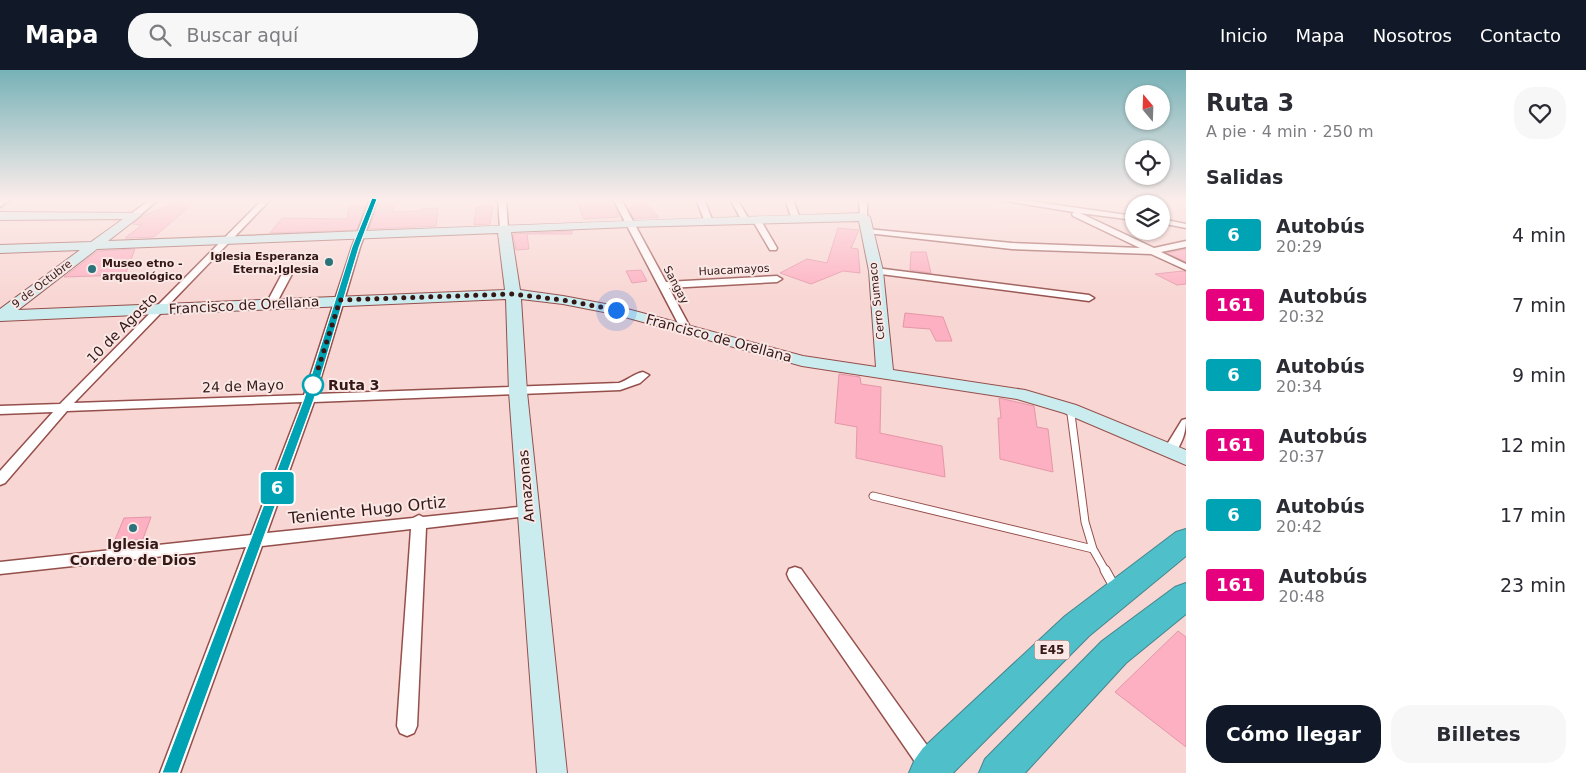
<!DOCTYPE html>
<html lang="es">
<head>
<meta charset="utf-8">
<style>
  body { margin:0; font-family:"DejaVu Sans",sans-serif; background:#f7f7f7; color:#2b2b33; height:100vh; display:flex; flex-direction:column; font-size:19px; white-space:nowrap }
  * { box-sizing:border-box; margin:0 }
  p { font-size:16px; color:#7c7c81 }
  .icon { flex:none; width:28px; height:28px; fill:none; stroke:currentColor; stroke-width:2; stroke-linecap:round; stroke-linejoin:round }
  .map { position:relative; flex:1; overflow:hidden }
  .details { display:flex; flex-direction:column; background:#fff; width:400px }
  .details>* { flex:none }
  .badge { padding:0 10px; border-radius:4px; font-size:18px; line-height:32px }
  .needle { width:32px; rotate:341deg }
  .fabs { position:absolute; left:1125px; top:15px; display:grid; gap:10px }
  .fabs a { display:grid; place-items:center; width:45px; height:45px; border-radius:50%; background:#fff; box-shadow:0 1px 4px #0004; font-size:25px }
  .you { position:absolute; width:25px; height:25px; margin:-12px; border:4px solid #fff; border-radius:50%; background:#1a73e8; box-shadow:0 0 0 8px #1a73e833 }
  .map>.badge { position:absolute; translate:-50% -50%; box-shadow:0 0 0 2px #fff }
  h2 { padding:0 20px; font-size:19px; line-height:45px }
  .round { display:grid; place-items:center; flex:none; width:52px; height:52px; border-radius:20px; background:#f7f7f7 }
  .headline { display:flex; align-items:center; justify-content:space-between; height:85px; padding:0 20px }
  h1 { font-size:24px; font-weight:700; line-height:38px }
  .cta { display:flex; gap:10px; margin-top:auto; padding:10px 20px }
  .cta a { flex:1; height:58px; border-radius:20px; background:#111827; color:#fff; font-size:20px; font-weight:700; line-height:58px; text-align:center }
  .cta a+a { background:#f7f7f7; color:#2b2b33 }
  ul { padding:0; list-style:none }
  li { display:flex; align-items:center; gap:15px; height:70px; padding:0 20px }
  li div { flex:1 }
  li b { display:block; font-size:19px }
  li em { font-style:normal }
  li .badge { min-width:55px; font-weight:700; text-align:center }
  header { display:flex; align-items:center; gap:30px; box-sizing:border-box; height:70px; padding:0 25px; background:#111827; color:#fff }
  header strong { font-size:24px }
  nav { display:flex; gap:28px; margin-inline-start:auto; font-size:18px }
  .search { width:350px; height:45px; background:#f7f7f7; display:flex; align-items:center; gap:12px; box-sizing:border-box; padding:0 18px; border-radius:20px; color:#7c7c81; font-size:19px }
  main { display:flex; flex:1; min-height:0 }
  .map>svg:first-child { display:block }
  .building { fill:#fdb0c2; stroke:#e497a9 }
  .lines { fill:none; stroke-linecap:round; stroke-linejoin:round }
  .lane-far2-casing { stroke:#954f4b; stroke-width:8 }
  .lane-far1-casing { stroke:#954f4b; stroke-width:9 }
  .lane-casing { stroke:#954f4b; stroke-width:11 }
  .street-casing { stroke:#954f4b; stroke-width:3 }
  .secondary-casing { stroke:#954f4b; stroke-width:2 }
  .highway-casing { stroke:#46858b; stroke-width:2 }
  .lane-far2 { stroke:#fff; stroke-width:5.5 }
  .lane-far1 { stroke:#fff; stroke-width:7 }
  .lane { stroke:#fff; stroke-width:9 }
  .street { fill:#fff; fill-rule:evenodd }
  .secondary { fill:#caecef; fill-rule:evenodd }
  .highway { fill:#4fbfca; fill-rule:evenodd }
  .line { fill:#00a3b4; stroke:#fff }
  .walk { stroke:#351816; stroke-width:5; stroke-dasharray:0 9 }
  .poi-dot { fill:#2a737b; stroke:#f9e8e6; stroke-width:2 }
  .stop-dot { fill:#fff; stroke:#00a3b4; stroke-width:2.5 }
  .labels { text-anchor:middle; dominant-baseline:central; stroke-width:4; stroke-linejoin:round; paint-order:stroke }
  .far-poi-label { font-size:11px; font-weight:bold; fill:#351816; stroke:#f9e8e6; text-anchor:end }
  .far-street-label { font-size:11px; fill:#351816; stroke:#f9e8e6 }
  .shield { fill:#f9e8e6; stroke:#705654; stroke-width:1 }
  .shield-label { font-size:12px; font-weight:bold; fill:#351816 }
  .street-label { font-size:14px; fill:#351816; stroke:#f9e8e6 }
  .stop-label { font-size:14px; font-weight:bold; fill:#351816; stroke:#f9e8e6; text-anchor:start }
  .poi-label { font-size:14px; font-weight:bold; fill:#351816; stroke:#f9e8e6 }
  .near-street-label { font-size:16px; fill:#351816; stroke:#f9e8e6 }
</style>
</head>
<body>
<header>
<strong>Mapa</strong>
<div class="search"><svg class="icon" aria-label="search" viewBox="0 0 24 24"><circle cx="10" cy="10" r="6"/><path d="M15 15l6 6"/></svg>Buscar aquí</div>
<nav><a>Inicio</a><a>Mapa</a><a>Nosotros</a><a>Contacto</a></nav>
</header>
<main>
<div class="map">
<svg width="1186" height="703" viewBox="0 0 1186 703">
  <rect width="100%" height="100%" fill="#f8d6d3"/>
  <path class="building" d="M185,129H198L154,167L125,168L142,155L132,154L143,146Z
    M381,129H397L392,142L421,141L422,139L438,138L436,156L369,159Z
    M576,129H609L619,147L584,149Z
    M641,129L659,147L634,149L629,140Z
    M349,136H365L357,160L270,163L282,148L347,149Z
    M493,136L490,154L474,155L476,137Z
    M838,158L859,160L851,178L858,179L860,203L843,201L811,214L780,203L807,189L827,193Z
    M572,161V164H527L529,179L516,180L513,164Z
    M135,179L125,205L64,207L98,181Z
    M1186,179V192L1167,183Z
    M911,182H926L931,203L910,200Z
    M641,200L647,211L632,213L626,201Z
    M1183,201L1186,202V214L1177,215L1155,204Z
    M905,243L943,247L952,271H936L930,259L903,257Z
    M839,304L860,307L861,314L881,317L880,363L942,376L945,407L856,388L857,357L835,353Z
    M999,328L1034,336L1037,357L1048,359L1053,402L1000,389L998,348H1001Z
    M151,447L143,469L114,472L124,448Z
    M1178,561L1186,567V677L1115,622Z"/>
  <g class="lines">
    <defs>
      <path id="lane-far2" d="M1070,339L1071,345"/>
      <path id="lane-far1" d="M1071,344L1085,452L1093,479L1106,502
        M873,426L1093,479"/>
      <path id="lane" d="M1105,500L1115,518"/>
      <path id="street" d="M3,129H11L0,137V131Z
        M151,129H159L138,147H132V143Z
        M263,129H271L74,333L304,325L352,177L370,129H378L360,177L316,324L619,313C628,310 635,303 643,302L649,305L640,313L620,320L314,332L267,463L413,448L419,445L423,447L528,436L533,437L535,441L533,445L528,446L426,458L417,656L414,663L407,666L400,663L397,656L411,459L262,476L180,703H160L246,477L0,504V492L251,465L302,332L67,341L5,413L0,415V401L53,342L0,344V336L60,334Z
        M498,129H506L508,159L504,161L500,159Z
        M613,129H621L666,212L777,206L782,209L777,212L669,218L691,259L686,262L682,261Z
        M696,129H704L713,152L712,154L705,152Z
        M730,129H737L750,151L749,153H743Z
        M785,129H793L800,149L799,151L792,149Z
        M859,129H867V149L860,147Z
        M993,129H1015L1134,146V150L1080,143L1154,178L1186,171V177L1161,182L1186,194V200L1151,184L1012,179L867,163L863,161L867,159L1012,173L1140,178L1073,146L1072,144L1074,142Z
        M754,149H760L777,178L776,180H770L753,151Z
        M1161,149L1186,154V158L1161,153Z
        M876,198L1089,225L1094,228L1089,231L873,203V199Z
        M287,201L292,204L276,234L271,237L268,236L266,234L282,204Z
        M1186,349C1186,364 1182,372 1175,384H1165L1163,381L1182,350Z
        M795,497L801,499L936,688L939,695L936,702H922L789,509L787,504L789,499Z"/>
      <path id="secondary" d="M0,142L139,143L141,145L139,147L108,171C360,162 612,150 864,143L870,147L883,201L893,300L1025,320L1076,335L1186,380V395L1064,343L1017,329L802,296L614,244L563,234L521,229L527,322L567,703H537L509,322L506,229L0,251V239L80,180L0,183V175L91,172L123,149L0,150ZM859,151L869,201L876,297L803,286L616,236L563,226L520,220L511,162L630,157ZM498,163L505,220L18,240L97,179Z"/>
      <path id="highway" d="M1186,459V486L1089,566L953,703H909L915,689L923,678L1065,546L1176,462Z
        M1186,513V544L1126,593L1025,703H979L985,689L1102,571L1175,517Z"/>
    </defs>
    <use href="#lane-far2" class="lane-far2-casing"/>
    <use href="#lane-far1" class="lane-far1-casing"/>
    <use href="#lane" class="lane-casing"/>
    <use href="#street" class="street-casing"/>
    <use href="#secondary" class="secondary-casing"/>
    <use href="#highway" class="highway-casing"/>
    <use href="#lane-far2" class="lane-far2"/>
    <use href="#lane-far1" class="lane-far1"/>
    <use href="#lane" class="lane"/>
    <use href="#street" class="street"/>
    <use href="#secondary" class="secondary"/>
    <use href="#highway" class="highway"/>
  </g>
  <linearGradient id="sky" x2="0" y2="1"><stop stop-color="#77b2b7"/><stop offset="0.57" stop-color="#fcedeb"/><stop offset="1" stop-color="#fcedeb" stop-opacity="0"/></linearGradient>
  <rect width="1186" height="228" fill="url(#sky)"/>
  <path class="line" d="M372,128L377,129L359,177L314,329L178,703H162L304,329L352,177Z"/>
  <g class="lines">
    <path class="walk" d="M313,315L340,230L513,224L563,230L616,240"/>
  </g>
  <g class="poi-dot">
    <circle cx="329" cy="192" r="5"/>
    <circle cx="92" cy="199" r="5"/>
    <circle cx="133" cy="458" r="5"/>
  </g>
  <circle class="stop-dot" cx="313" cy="315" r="10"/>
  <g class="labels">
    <g class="far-poi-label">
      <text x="319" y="186">Iglesia Esperanza<tspan x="319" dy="13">Eterna;Iglesia</tspan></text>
      <text x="102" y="193" text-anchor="start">Museo etno -<tspan x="102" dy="13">arqueológico</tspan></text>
    </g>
    <g class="far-street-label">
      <text transform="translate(734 200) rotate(-3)">Huacamayos</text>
      <text transform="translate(42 214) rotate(-37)">9 de Octubre</text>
      <text transform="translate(676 215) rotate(62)">Sangay</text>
      <text transform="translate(877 231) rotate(-96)">Cerro Sumaco</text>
    </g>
    <rect class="shield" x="1034.5" y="570.5" width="35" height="19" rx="4"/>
    <g class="shield-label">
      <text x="1052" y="580">E45</text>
    </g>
    <g class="street-label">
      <text transform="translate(244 235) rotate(-3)">Francisco de Orellana</text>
      <text transform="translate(122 258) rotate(-45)">10 de Agosto</text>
      <text transform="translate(719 268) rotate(15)">Francisco de Orellana</text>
      <text transform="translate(243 316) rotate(-2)">24 de Mayo</text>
      <text transform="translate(526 416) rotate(-95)">Amazonas</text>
    </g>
    <g class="stop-label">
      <text x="328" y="315">Ruta 3</text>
    </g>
    <g class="poi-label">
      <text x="133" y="474">Iglesia<tspan x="133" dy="16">Cordero de Dios</tspan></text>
    </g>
    <g class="near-street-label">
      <text transform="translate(367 440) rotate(-6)">Teniente Hugo Ortiz</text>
    </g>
  </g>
</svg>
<div class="fabs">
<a><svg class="needle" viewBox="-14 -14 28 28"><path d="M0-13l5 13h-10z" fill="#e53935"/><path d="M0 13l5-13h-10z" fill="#7c7c81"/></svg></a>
<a><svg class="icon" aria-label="locate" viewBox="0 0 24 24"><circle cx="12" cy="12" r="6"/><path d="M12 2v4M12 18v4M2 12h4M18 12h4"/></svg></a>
<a><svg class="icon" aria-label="layers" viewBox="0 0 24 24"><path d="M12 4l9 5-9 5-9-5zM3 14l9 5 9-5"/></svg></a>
</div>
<div class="you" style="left:616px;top:240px"></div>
<b class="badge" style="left:277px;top:418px;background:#00a3b4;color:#fff">6</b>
</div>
<section class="details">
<div class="headline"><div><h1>Ruta 3</h1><p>A pie · 4 min · 250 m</p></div><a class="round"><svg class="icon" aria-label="heart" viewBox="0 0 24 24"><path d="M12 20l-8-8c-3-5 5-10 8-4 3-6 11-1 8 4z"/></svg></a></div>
<h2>Salidas</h2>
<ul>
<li><span class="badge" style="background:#00a3b4;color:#fff">6</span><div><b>Autobús</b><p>20:29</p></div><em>4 min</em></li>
<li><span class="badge" style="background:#e6007e;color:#fff">161</span><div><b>Autobús</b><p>20:32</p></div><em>7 min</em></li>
<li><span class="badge" style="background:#00a3b4;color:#fff">6</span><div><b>Autobús</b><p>20:34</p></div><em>9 min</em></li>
<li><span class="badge" style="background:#e6007e;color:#fff">161</span><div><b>Autobús</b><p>20:37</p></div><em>12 min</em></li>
<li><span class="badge" style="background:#00a3b4;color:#fff">6</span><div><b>Autobús</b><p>20:42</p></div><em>17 min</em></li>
<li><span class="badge" style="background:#e6007e;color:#fff">161</span><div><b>Autobús</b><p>20:48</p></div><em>23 min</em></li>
</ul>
<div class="cta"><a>Cómo llegar</a><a>Billetes</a></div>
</section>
</main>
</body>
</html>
